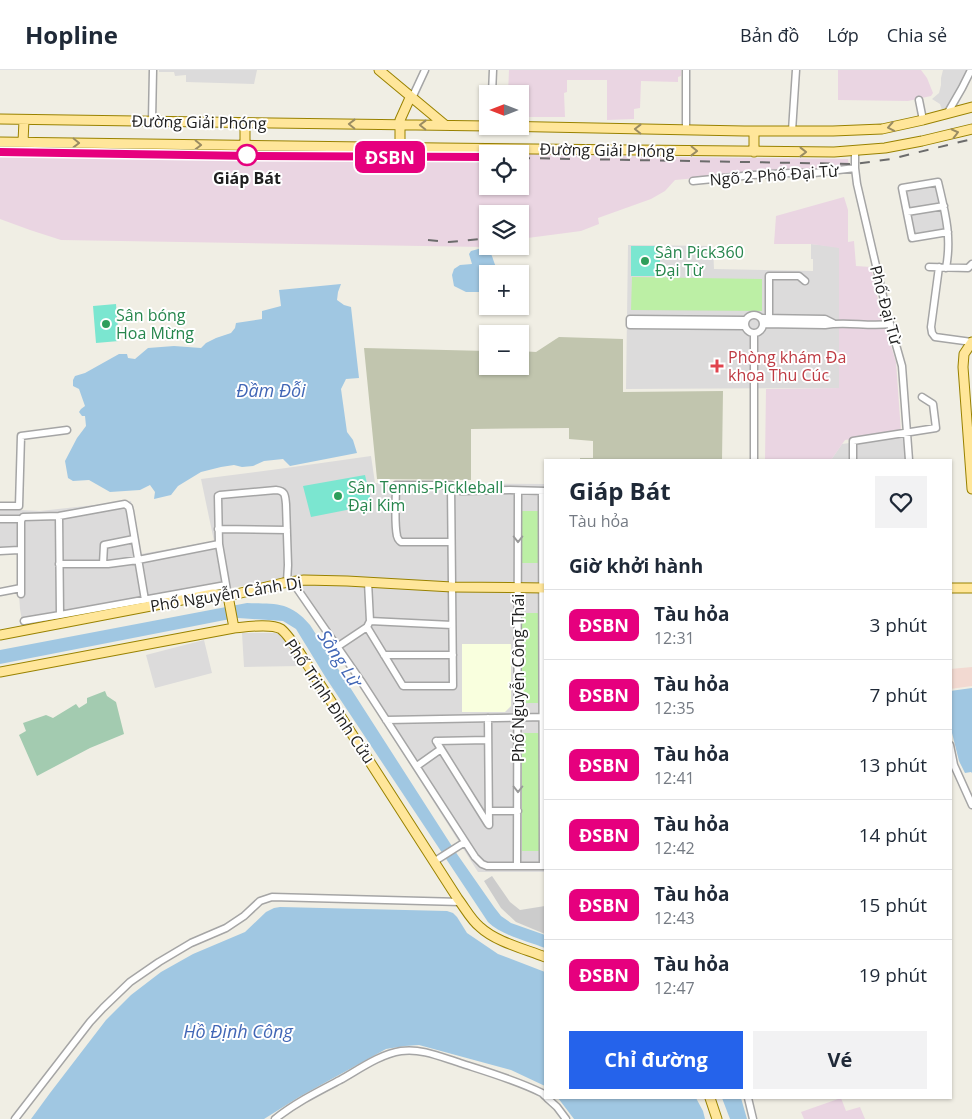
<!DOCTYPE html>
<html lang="vi">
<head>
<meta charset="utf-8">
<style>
  body { margin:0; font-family:"Open Sans",sans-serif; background:#f2f2f3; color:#1f2937; height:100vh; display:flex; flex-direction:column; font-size:19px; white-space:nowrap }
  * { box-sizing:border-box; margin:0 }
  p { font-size:16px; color:#747a83 }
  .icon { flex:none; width:28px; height:28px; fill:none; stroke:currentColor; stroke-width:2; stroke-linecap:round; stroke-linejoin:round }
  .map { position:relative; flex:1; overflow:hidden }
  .drawer { position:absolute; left:544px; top:389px; width:408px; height:640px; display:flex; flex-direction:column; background:#fff; border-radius:0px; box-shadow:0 1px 4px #0004 }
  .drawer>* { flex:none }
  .badge { padding:0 10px; border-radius:8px; font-size:18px; line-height:32px }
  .needle { width:32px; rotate:270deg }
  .tools { position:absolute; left:479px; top:15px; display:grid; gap:10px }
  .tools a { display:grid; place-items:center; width:50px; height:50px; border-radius:0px; background:#fff; box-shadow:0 1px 4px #0004; font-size:25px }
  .map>.badge { position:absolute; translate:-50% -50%; box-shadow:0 0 0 2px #fff }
  h2 { padding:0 25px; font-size:19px; line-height:45px }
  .round { display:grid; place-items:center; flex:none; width:52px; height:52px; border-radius:0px; background:#f2f2f3 }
  .overview { display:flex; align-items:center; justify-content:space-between; height:85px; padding:0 25px }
  h1 { font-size:24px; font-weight:700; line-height:38px }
  .action { display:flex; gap:10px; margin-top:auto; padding:10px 25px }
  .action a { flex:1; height:58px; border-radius:0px; background:#2563eb; color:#fff; font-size:20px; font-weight:700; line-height:58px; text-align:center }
  .action a+a { background:#f2f2f3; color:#1f2937 }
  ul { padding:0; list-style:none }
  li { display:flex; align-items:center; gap:15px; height:70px; padding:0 25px; border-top:1px solid #e0e1e3 }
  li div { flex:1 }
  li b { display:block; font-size:19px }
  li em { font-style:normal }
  li .badge { min-width:55px; font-weight:700; text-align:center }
  header { display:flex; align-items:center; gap:30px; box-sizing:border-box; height:70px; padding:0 25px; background:#fff; border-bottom:1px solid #e0e1e3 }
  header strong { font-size:24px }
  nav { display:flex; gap:28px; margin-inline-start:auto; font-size:18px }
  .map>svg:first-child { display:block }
  .residential { fill:#dcdbdb }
  .commercial { fill:#f2d9d1 }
  .industrial { fill:#ead5e2; fill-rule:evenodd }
  .education { fill:#f9ffde }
  .religious { fill:#ccc }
  .construction { fill:#c1c5ae }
  .grass { fill:#bcefa5 }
  .cemetery { fill:#a3cbb0 }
  .pitch { fill:#7be6d0 }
  .water { fill:#a0c7e2 }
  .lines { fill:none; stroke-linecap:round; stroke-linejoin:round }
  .minor-casing { stroke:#a5a5a5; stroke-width:9 }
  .major-casing { stroke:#998200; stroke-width:11 }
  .minor { stroke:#fff; stroke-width:6 }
  .major { stroke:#ffe69a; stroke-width:9 }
  .rail { stroke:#6c6c6c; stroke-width:2; stroke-dasharray:10 10; stroke-linecap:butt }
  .oneway { stroke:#9a8c62 }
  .oneway2 { stroke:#9a9a9a }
  .line-casing { stroke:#fff; stroke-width:11 }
  .line { stroke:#e6007e; stroke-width:8 }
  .stop-dot { fill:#fff; stroke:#e6007e; stroke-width:2.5 }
  .leisure-dot { fill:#2e9e5b; stroke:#fff; stroke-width:2 }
  .health-dot { fill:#e0444e; stroke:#fff; stroke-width:2 }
  .labels { text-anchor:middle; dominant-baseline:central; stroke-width:4; stroke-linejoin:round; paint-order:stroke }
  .street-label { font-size:16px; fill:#1e1e1e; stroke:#fff }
  .stop-label { font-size:16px; font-weight:bold; fill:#1e1e1e; stroke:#fff }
  .leisure-label { font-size:16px; fill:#27864d; stroke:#fff; text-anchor:start }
  .health-label { font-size:16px; fill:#be3a42; stroke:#fff; text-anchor:start }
  .water-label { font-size:18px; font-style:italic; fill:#4267b6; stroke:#fff }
</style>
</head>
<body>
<header>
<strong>Hopline</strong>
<nav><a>Bản đồ</a><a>Lớp</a><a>Chia sẻ</a></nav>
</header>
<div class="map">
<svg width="972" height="1049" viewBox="0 0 972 1049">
  <rect width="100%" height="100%" fill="#f0eee4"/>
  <path class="residential" d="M159,0H257L254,14L186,12V5L175,6L174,2H159Z
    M943,0H969L948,39L942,40L940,34L932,29L939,23L941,15V8Z
    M938,108L951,164L909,171L898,115Z
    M811,174L839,177V318L626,319L628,175L713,176L714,199L813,201V189H811Z
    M903,366L906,390H831L842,374Z
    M371,386L375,413L545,414V802H478L291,507L23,556L20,539L19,525V483H0V439H20V440L40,441L131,431L141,484L214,471L201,409L286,398Z
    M242,563H275L279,564L282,566L300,592V596L244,597Z
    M204,570L212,603L155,618L146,585Z"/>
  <path class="commercial" d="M972,597V616L950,619V599Z"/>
  <path class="industrial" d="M509,0H681V6L678,7V12L641,11L640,38L634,39V49L607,50V10H567V22L564,23L565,47H520V24H508Z
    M838,0H921L927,8L933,23L931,26L908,31L838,30Z
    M0,77L565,84L663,87L848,89L849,98L784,100L675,110L665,121L651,129L598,148L599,154L581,161L520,169V144H488V176L484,177L61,170L30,160L0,149ZM488,84H520V116H488Z
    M844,127L848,140V172L854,171L856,196L871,197L881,244L896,292L901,362L845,370L831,390H765L766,319L839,318V178L811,174H774L776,146Z
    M841,1028L846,1041L860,1037L865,1049H804L801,1042Z"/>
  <path class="education" d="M462,574H511V636L505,642H462Z"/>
  <path class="religious" d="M492,806L510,832L520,840L545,836V864L516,852L501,838L484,811Z"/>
  <path class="construction" d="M559,267L623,269V322L723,321L722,390H580V388H593V371L569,369V358L471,359V410L377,409L364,278L487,281L488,296H520V281L536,282Z"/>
  <path class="grass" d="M632,207L762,209V241L631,240Z
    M522,441H538V493H522Z
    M522,543H538V633H521Z
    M522,663H539V781H522Z"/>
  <path class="cemetery" d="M105,621L107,626L116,632L124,664L90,678L37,706L19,665L26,661L23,653L46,645L53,648L76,634L79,638L87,633V628Z"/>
  <path class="pitch" d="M631,176H660V206H631Z
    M116,234L119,271L96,273L93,236Z
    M365,405L372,435L311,447L303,416Z"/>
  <path class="water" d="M482,178C493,180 492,189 496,197C496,198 501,203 502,204H488L487,222H466L454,216L452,205L454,199L460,195L472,194L469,184L471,181Z
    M341,214L338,222L337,230L344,235L351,237L359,308L346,309L341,319L347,362L353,370L357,383L290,396L283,389L264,391L253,396L242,397L234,395L221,397L201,402L178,416L171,425L154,429L155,422L150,415L140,420L110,422L89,410L73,411L68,408L65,391L77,368L86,356L85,346H82L79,342L81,339L85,336L79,319L73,316V310L75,306L85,303L119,284H127L128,288L135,289L148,278L174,276L201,278L206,273L216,268L231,263L235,258L236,253L262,249V241L281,236L279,220Z
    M247,533C275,534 290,531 310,555L457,784L494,837L501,846L511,853L545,865V878C527,871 501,865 488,852L326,608L296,559L283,551L238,548L225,550L0,594V580Z
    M972,618V703L971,702L965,703L959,691L950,655V621Z
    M280,837L447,841L453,843L457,847L467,863L498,884L545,902V1016L511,1000L474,990L419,975L405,976L386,979L299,1027L264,1049H31L50,1023L106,950L131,925L161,902L193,884L245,862L266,842L274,838Z
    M558,1028H696L703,1041L705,1049H574Z
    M722,1028H741L747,1049H730Z"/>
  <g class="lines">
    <defs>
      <path id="minor" d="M686,0V60
        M492,24L493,0
        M412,28L425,0
        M919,30L923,50
        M947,44L962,18L971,0
        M152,51L153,0
        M792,61L796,0
        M855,81V98L857,114L887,243L902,296L909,390
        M693,111L753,105L790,103H814L855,98
        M907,142L944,136
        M929,197L968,198L972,194
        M939,197L931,257L932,263L935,267L972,272
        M946,198C952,166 945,142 938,112L902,118L912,168L948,162
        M745 254a9 9 0 1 1 18 0a9 9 0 1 1-18 0Z
        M761,248L825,249L833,253
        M769,248V206H799L805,211
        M763,254L825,255C846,251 868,257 890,254
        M744,256L630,255V249L745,250
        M754,263V390
        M853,390V371L936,358L933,334L922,327
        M461,421L510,420L545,421
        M542,421L543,796
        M0,436H19L21,366L67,360
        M0,449H19
        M218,459L287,460
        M0,481L19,480
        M59,494H108L138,490L219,474
        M103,494L104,475L134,469
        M0,522L21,518
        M21,524V451L23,447L59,446L125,434L129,437L130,441L145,530
        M228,526L219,474L218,426L220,425L276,420C286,421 285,426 286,434L288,495L287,512L296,517L361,611L475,787L482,794L487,796H545
        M60,545L226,515
        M24,551L60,545L59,446
        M370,551L452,555
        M367,557L403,616H453L451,415H396C396,429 394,452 397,466C398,470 398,469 401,472H451
        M337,577L367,557L370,551L368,512
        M384,585H453
        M488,648L489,755
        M386,650L545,647
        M436,671L488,754
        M436,671L488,670
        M950,675L954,695L972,735
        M417,696L441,679
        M489,741H518
        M435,791L465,772
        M517,796L518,421
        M547,1028L557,1037L566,1049
        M748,1028L753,1049
        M15,1049L90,952L103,938L130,912L159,892L191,873L226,858L244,846L260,831L272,827L461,832
        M275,1049C295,1033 317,1022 340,1010C358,1000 380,984 401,981C421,978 441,987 460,993C488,1002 516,1010 542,1023L545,1026"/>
      <path id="major" d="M379,0L445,55
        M0,49L488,56
        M245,52V75
        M500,56L744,61H833L882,59L923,50L972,37
        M754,61V82
        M0,72L440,78L834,82L885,78L922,71L972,59
        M23,72L24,50
        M400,78V50L409,30L412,28
        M972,272L964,284L963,297L972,419
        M950,518H972
        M228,526L234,558
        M0,565L213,524L228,526L283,513L304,510L347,511L452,517L545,518
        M0,602L234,558C245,557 271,553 281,559C289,565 301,585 307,594L458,829C465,838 471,850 480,857C496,872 525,879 545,887
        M710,1028L717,1049"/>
    </defs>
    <use href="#minor" class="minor-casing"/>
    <use href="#major" class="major-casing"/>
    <use href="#minor" class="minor"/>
    <use href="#major" class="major"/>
    <path class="rail" d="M0,82L488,87
      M520,88L855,94L891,89L972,69
      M428,170L449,172L481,169"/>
  </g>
  <defs><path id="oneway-chevron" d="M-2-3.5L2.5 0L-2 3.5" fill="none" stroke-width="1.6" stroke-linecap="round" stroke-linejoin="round" transform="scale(1.25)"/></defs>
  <g class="oneway">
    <use href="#oneway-chevron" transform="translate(352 54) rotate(-179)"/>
    <use href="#oneway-chevron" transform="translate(423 55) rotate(-179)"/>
    <use href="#oneway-chevron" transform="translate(891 57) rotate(169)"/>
    <use href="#oneway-chevron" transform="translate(638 59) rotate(-179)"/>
    <use href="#oneway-chevron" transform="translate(955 63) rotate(-14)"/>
    <use href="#oneway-chevron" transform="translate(76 73) rotate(1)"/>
    <use href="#oneway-chevron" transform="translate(198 75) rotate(1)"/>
    <use href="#oneway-chevron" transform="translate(694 81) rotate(1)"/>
    <use href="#oneway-chevron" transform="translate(803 82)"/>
  </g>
  <g class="oneway2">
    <use href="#oneway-chevron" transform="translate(518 469) rotate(90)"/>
    <use href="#oneway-chevron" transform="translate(518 719) rotate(90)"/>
  </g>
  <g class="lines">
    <defs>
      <path id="line" d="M0,82L251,86L488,87"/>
    </defs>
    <use href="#line" class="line-casing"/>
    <use href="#line" class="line"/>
  </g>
  <circle class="stop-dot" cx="247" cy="85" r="10"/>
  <g class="leisure-dot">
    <circle cx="645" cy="191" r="5"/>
    <circle cx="106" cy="254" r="5"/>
    <circle cx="338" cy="426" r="5"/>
  </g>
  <path class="health-dot" d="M714.5 288.5h5v5h5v5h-5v5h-5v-5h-5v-5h5z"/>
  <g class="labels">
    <g class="street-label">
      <text transform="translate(199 52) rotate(1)">Đường Giải Phóng</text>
      <text transform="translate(607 80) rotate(1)">Đường Giải Phóng</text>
      <text transform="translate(774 105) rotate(-4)">Ngõ 2 Phố Đại Từ</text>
      <text transform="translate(886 235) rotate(75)">Phố Đại Từ</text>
      <text transform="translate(226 524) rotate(-9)">Phố Nguyễn Cảnh Dị</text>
      <text transform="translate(518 608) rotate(-90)">Phố Nguyễn Công Thái</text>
      <text transform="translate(330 631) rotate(56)">Phố Trịnh Đình Cửu</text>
    </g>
    <g class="stop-label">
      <text x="247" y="108">Giáp Bát</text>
    </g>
    <g class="leisure-label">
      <text x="655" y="182">Sân Pick360<tspan x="655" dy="18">Đại Từ</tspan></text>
      <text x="116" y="245">Sân bóng<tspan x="116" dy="18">Hoa Mừng</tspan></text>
      <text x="348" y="417">Sân Tennis-Pickleball<tspan x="348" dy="18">Đại Kim</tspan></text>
    </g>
    <g class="health-label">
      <text x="728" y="287">Phòng khám Đa<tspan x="728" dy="18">khoa Thu Cúc</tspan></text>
    </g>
    <g class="water-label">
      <text x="271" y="320">Đầm Đỗi</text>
      <text transform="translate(340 588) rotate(57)">Sông Lừ</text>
      <text x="238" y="961">Hồ Định Công</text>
    </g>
  </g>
</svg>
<div class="tools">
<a><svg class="needle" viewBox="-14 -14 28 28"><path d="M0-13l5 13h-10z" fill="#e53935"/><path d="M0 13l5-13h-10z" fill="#747a83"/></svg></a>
<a><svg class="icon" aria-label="locate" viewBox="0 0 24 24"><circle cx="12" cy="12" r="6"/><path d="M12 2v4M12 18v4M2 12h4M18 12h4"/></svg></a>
<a><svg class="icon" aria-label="layers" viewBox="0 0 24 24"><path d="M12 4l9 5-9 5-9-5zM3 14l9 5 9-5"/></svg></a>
<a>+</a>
<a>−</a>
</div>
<b class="badge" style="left:390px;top:87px;background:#e6007e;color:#fff">ĐSBN</b>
<section class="drawer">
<div class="overview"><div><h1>Giáp Bát</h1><p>Tàu hỏa</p></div><a class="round"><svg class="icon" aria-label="heart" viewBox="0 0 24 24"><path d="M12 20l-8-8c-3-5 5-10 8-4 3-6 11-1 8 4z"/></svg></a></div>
<h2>Giờ khởi hành</h2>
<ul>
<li><span class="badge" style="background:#e6007e;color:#fff">ĐSBN</span><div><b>Tàu hỏa</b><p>12:31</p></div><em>3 phút</em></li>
<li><span class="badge" style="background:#e6007e;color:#fff">ĐSBN</span><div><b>Tàu hỏa</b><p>12:35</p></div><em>7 phút</em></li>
<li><span class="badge" style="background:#e6007e;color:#fff">ĐSBN</span><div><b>Tàu hỏa</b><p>12:41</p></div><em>13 phút</em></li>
<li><span class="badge" style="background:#e6007e;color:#fff">ĐSBN</span><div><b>Tàu hỏa</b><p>12:42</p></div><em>14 phút</em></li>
<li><span class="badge" style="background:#e6007e;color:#fff">ĐSBN</span><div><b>Tàu hỏa</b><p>12:43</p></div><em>15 phút</em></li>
<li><span class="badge" style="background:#e6007e;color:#fff">ĐSBN</span><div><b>Tàu hỏa</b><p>12:47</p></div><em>19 phút</em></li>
</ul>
<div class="action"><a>Chỉ đường</a><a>Vé</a></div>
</section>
</div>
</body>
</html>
